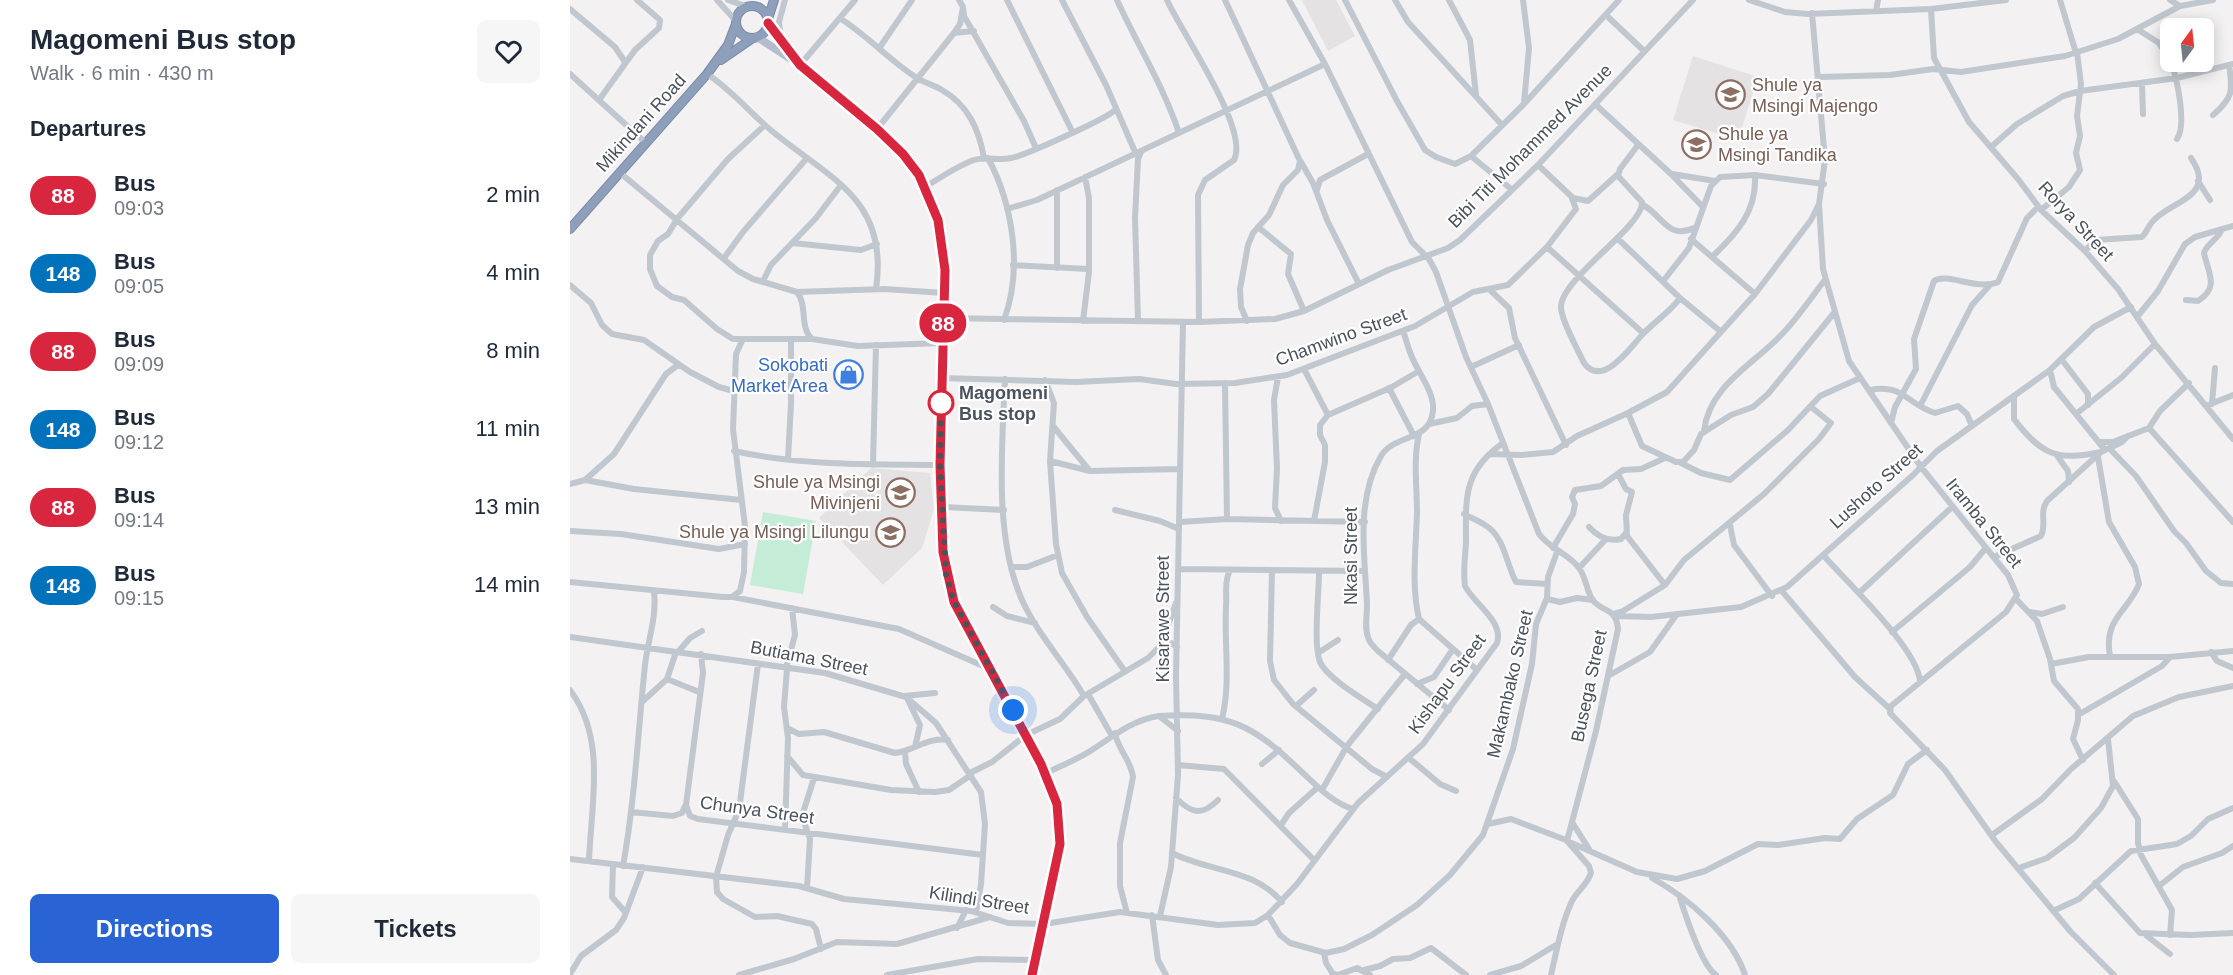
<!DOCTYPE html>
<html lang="en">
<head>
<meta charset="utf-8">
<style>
  body { margin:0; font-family:Helvetica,sans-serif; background:#f6f6f7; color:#1f2937; height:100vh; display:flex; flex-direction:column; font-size:22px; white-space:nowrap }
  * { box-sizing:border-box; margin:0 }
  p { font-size:20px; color:#747a83 }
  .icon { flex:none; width:33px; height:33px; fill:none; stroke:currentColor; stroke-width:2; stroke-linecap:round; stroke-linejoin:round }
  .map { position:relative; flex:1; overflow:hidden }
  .panel { display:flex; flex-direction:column; background:#fff; width:570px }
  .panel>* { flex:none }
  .badge { padding:0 12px; border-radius:20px; font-size:21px; line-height:39px }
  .needle { width:39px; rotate:15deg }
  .controls { position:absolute; left:1590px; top:18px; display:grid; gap:12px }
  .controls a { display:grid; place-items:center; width:54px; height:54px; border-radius:9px; background:#fff; box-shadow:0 3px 15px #0003; font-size:30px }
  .you { position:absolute; width:30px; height:30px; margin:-15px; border:4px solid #fff; border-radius:50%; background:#1a73e8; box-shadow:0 0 0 9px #1a73e833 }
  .map>.badge { position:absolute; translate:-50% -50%; box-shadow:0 0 0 3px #fff }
  h2 { padding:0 30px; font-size:22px; line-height:54px }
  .round { display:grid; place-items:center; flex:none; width:63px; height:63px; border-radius:9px; background:#f6f6f7 }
  .headline { display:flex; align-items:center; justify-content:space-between; height:102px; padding:0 30px }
  h1 { font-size:28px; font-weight:700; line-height:45px }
  .action { display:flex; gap:12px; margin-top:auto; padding:12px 30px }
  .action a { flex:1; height:69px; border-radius:9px; background:#2a64d4; color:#fff; font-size:24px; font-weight:700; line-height:69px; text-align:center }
  .action a+a { background:#f6f6f7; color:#1f2937 }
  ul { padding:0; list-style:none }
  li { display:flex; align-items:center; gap:18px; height:78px; padding:0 30px }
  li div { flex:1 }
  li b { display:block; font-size:22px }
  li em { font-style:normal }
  li .badge { min-width:66px; font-weight:700; text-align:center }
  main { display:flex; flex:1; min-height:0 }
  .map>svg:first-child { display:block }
  .education { fill:#e4e2e2 }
  .green { fill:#c4ecd7 }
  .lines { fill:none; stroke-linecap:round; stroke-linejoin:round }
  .highway-casing { stroke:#788aa6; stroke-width:10 }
  .minor { stroke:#c0c7ce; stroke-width:6 }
  .major { stroke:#b3bdcd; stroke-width:8 }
  .highway { stroke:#8d9fba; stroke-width:8 }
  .line-casing { stroke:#fff; stroke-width:14 }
  .line { stroke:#d7263d; stroke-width:9 }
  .walk { stroke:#4a525c; stroke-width:6; stroke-dasharray:0 10.8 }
  .stop-dot { fill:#fff; stroke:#d7263d; stroke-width:3 }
  .labels { text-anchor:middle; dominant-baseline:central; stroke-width:4.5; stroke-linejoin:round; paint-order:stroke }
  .education-label { font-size:18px; fill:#785e54; stroke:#fff; text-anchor:start }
  .street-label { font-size:18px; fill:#4a525c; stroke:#fff }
  .shop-label { font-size:18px; fill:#366cbe; stroke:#fff; text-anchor:end }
  .stop-label { font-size:18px; font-weight:bold; fill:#4a525c; stroke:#fff; text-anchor:start }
</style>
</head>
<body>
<main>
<section class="panel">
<div class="headline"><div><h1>Magomeni Bus stop</h1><p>Walk · 6 min · 430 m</p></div><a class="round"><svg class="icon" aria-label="heart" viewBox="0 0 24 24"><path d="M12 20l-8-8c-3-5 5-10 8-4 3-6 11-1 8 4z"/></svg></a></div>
<h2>Departures</h2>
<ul>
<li><span class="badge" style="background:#d7263d;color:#fff">88</span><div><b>Bus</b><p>09:03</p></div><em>2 min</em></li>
<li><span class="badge" style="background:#0072bc;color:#fff">148</span><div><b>Bus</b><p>09:05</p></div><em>4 min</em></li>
<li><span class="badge" style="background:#d7263d;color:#fff">88</span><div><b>Bus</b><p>09:09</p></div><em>8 min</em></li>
<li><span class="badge" style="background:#0072bc;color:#fff">148</span><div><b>Bus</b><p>09:12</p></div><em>11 min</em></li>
<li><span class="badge" style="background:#d7263d;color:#fff">88</span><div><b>Bus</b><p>09:14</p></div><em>13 min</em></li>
<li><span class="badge" style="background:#0072bc;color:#fff">148</span><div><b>Bus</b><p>09:15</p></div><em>14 min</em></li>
</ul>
<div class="action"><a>Directions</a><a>Tickets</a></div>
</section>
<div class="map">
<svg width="1663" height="975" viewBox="0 0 1663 975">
  <rect width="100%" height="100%" fill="#f3f1f1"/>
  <path class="education" d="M732,0H766L785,36L758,51Z
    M1123,56L1188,77L1168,140L1103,120Z
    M301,468L360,473L364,509L352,548L313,585L249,518Z"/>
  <path class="green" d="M193,512L246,521L233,594L180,585Z"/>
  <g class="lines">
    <defs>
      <path id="highway" d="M166 22a16 16 0 1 1 32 0a16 16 0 1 1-32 0Z
        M198,19L204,0
        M151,60L183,38
        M0,229L137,74L158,45L166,24"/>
    </defs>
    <use href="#highway" class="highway-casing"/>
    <path class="minor" d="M147,0L166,21
      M158,0L178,7
      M437,0L502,131
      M492,0L536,85L566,154
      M547,0C567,44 594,87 609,133
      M597,0C611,32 680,129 664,160L635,180L628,195L629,322
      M655,0L730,161L728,170L713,185L699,215L683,233L678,245L670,289L671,307L677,321
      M719,0L755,64L842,242L859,259L866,272L896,357L918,404L969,534C980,549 999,554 1009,568C1016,577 1016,589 1022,599C1031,613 1046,606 1048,629L1026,731L997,841L1067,872L1107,879L1135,871L1188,844L1208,845L1255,838L1270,839L1287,819L1323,795L1338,764L1357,750
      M775,0L827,101L855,150L866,157L885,164L901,156L954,104L1049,0
      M825,0L838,22L932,125
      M879,0L900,40L906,95
      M953,0L959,48L954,103
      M1179,0L1215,12L1238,14L1361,9L1436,0
      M1490,0L1506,53
      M1600,0L1610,6
      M393,7L394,16L454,121L466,148
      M0,9L45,47L55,62
      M1361,9L1364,58L1399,122L1448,179L1471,210L1515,251L1548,289L1585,344L1663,439
      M1306,11L1308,0
      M1242,13L1255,160L1249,204L1253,269L1279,361L1351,467L1438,575L1447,595L1436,612L1321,706L1320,713L1375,770L1426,842L1500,931L1544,975
      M1036,15L1073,50
      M271,19C298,36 320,61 347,78C355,83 364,85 372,90C398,105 409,129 414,158
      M1567,29L1589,43L1600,61
      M384,33L404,31
      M211,40L209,22L215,0
      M310,47L342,0
      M1601,62C1607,78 1617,125 1607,139
      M230,65L285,0
      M0,74L76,143
      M137,74C162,90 180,113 203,132C262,180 319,200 306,289
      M1249,77L1320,75L1363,69L1391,72L1495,56L1548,39L1610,6L1643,0
      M1572,84L1573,114
      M29,100L65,50L89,28L90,20L67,0
      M1025,104L1101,174L1132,206
      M1643,115C1663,98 1663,91 1659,65
      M195,125L158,159L107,219L98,234L88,241L80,255V269L87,286L102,297L114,300L147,329L163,339H241
      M307,129L384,33L390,24L393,7L389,0
      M1068,145L1050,169L1048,176L1072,202C1074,226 991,278 991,307C991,320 1008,350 1014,363C1033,389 1061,346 1073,334C1085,321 1099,313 1110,298
      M1421,147L1447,124L1493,96L1510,91L1607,78L1663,64
      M901,156L941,189
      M418,158C443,205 453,269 434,320
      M731,162L743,183L757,220L789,284
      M49,172L168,271L183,279L227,292C238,306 229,327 242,339L288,346L372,343
      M1102,174L1145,181
      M1628,181L1640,200
      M355,187C370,178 387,166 404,160C416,156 428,161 441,158C454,156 538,118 545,110
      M747,190L750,180L798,154
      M1003,198L1018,201L1048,174
      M1073,205C1093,216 1098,240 1124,228
      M437,209L467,200L755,64
      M1471,210L1499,187L1510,170L1506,153L1510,136L1507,116L1511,84L1507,52
      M688,227L721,254L718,274L734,311
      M1047,238L1110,298L1150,331
      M1121,239L1185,294
      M222,243L291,250L307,244
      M977,247L1073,333
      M1515,251L1525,240L1572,237C1577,232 1578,226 1583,221C1600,201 1648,197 1621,158
      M1143,256C1167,233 1187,211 1185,175
      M154,258L173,232L237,158
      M443,265L518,269
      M487,268V190
      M1094,280L1119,248L1141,186L1150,177L1185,175L1254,184
      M193,281L201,265L246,218L271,185
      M0,285L21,303L32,325L42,334L74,340L120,372L149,387L164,391
      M920,290L939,308L945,338L996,445
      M227,292L314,289L374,293
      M1616,300L1628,301C1650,287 1638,273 1634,253C1637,243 1648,240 1652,229
      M1567,317L1588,291L1615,244L1625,237L1663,226
      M373,318L629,322L705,319L734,311L818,270L878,248L890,240L968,165L1123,0
      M513,321L519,272V198L515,177
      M568,321L565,218L568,159L571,152
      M833,331C836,338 837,345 840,352C846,371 865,391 863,411C860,442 824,434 811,456C785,500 795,557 797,604C797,616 794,630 799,640C801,644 805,648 808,651L879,710
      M1492,360L1518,394V405
      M901,367L949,345
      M734,369L758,415L750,425V435L755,445V462L744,521
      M1480,370L1484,387L1535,450
      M708,377L704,400L707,468L705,508L711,521
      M371,378L506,382L569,379L606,384L665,383L717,375L845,326L903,292L938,285L977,247L1006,209L1001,196L968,165
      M435,379C432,446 424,538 452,600C468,635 495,663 514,696
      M475,380L484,403L480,461L520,471L610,469
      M655,383L657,519
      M1619,383L1590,411L1579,428L1663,522
      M819,388L844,436
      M1300,390C1333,383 1336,404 1365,413L1388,406L1397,414L1402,426
      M1444,396V419C1472,456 1488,461 1531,452
      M1642,404L1645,368
      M1638,405L1663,395
      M1350,406L1402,305L1419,286
      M1058,413L1072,446L1106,462H1113L1124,450L1131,434L1161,415L1183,407L1198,394L1264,313
      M1506,414L1551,378L1585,344
      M758,415L822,387L849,371
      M1321,423L1325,407L1346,369L1344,339L1364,281C1377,272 1407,291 1428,282L1457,218L1468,207
      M859,424L887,418L902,406L918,404
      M483,426L519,470
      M1134,431C1139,385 1185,364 1214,332C1228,317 1241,298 1254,281
      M849,434C843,460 847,486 847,513C846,548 841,585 849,619L907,670
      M1530,442H1543L1579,428
      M1540,449L1566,476L1604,531L1616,543L1636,571L1651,583L1663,584
      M164,451C232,466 302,464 371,465
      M920,454L951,455L983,452L1007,436L1058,413L1097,392L1185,294L1241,220L1249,204
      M1488,457L1498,471L1499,482
      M1528,457L1539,522L1565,567L1569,584C1559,611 1533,618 1540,656
      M218,459L221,404V340
      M480,461L486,544L492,573L517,617L554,670
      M1111,463L1131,473L1160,480L1218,430L1250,396L1290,378
      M303,465L306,345
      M1048,474L1056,489L1062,492L1056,515L1057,536L1095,585
      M15,480L44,454L96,374L108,365
      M0,484L15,480L64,489L171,500
      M373,507L434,510
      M545,510L590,521L609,529
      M894,514C901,518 908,520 915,525C935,537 936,564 946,582L977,584
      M610,522L657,519L795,522
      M1160,525L1164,545L1202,596
      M1019,527C1028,537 1038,542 1051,539L1056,533
      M0,531L51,534L149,549L175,544
      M983,548L1003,514L1005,504L1002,497L1005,490L1031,486L1053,470L1071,469L1095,458
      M1254,556C1276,581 1349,650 1350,682
      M1424,557L1471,536C1477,524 1469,512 1477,501L1531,452L1552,442L1558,436
      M441,567H457L488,555
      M1009,568L1036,539
      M609,569L793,571
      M702,570L700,661L704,680L723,704L802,769L817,777
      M749,572C749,593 743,645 750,662C757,678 793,699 808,709
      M0,582L153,597H162L170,591L174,572L175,526L163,429L166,354L172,341
      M1211,590L1285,677L1320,709
      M1289,593L1382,507
      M163,597L329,629L420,669
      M977,599L990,602L1007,598L1023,600
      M1446,599L1467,621L1480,659L1484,681L1508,709V720L1503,739L1513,760
      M423,607L437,616L465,623
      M1460,612L1472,614L1493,607
      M1043,614L1053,611L1095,585L1114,560L1194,494L1249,439L1261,423L1241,407
      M1045,616L1081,617L1171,607L1217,587L1343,475L1367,451L1480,370L1524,327L1561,307
      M1322,632L1400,567L1415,549
      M0,637L255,673L336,697L366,723L411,792L415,824L411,884L406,912
      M591,645L601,643L607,647
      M108,652L120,638L132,631
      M1641,652L1647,661L1663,668
      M748,653L768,640
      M131,654L133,673L116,805L120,816L128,819L413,855
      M818,660L841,625L849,619
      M188,664L169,810L158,835L146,877L147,892L153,899L185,917L207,916L242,924L246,929L251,949
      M1481,664L1519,657H1600L1663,651
      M216,668L225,635L222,608
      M1038,676L1080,652L1107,614
      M97,679L129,692
      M847,684L864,677L883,649
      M0,690C37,739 21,804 19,861
      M518,694L542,736
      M334,696L365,693
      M337,698L350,725L345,747
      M72,702L97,679L106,652
      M726,706L744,690
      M1508,715L1592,666L1600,657
      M589,716C661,712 683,725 734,774C748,787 763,803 783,809
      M652,719C661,682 654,644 656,607C657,594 654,582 660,570
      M217,728L229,734L254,732L325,753C345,750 358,737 378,740
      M545,733C548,750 561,760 563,777L550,843V886L557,913
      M335,752L336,764L349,792
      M217,756L233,775L321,790L365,792L379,790L401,775
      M839,758L870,784L886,791
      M692,764L709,750
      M608,765L654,769L744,860
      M400,773L422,762L456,735L490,719L514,696L578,658L591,645L606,603
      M476,773C491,766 508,759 522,750C545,735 562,720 589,716L608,731
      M1544,781L1568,819V843L1571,855L1602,910L1600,935
      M752,790L777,746L835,674
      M606,798C622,814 632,816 648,800
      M61,812L103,816L112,813L115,806
      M1002,822L1019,849
      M918,824L941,819L996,840
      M711,825L719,813L748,787
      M215,830L218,738L214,707L217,669
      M1422,835L1472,799L1501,769L1563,716L1609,697L1663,686
      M602,853C639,872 683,868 712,902
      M0,859L229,886L274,899L401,911L438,923L474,924L550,912L648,925L685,923L698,915L727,884L788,803L853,744L927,643C934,621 904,604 895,586C893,572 895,558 896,543C896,499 892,472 933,443
      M43,864L42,897L56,913
      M53,866C65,799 68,732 75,665C78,640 87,616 84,592
      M1449,868L1477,858L1504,838L1531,808L1543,786L1538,739
      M1082,878C1118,898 1162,935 1175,975
      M1525,883L1570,933L1620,935L1663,933
      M1589,886L1613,867L1652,853L1663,846
      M237,888L240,839L232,816L244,778
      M1109,895C1115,914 1131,965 1146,975
      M1483,911L1509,899L1561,851L1607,844L1621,836L1638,819L1663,808
      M582,915L588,960L596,975
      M698,915L710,935L720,943L756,953L774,949L802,935L847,905L880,875L913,835L943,749L962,664L966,624L977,598L978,577L987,552
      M590,916L601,867L608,775L606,676L613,322
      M387,928L396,910
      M1577,936L1600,954
      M754,953L756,963L763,974
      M794,970L810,966L823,959L840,958L861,948L896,975
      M762,973L768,975L787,968L800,975
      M0,974L11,956L46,930L54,918L73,867
      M169,975L224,959L267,942L327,944L420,917
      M317,975L408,959L466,960
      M920,975L951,966L986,945
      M981,975C987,949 991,925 1002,901C1007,891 1017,885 1021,873L1019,866L997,841"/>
    <path class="major" d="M198,23L224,57
      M187,37L230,65L307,129L349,175L361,202L371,234L375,270L371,465L373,552L384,602L471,764L487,804L490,844L462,975"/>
    <use href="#highway" class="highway"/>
  </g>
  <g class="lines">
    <defs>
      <path id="line" d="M198,23L230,65L307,129L333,154L349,175L368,220L375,270L370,465L373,552L384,602L471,764L487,804L490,844L462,975"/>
    </defs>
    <use href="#line" class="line-casing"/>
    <use href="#line" class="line"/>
    <path class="walk" d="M371,403V397L370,465L376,574L384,602L443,710"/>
  </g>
  <defs>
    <symbol id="school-ring" viewBox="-11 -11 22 22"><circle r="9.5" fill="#fff" stroke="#8d6e63" stroke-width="1.5"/><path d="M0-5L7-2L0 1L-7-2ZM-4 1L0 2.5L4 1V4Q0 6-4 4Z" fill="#8d6e63"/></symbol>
    <symbol id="shop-ring" viewBox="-11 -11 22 22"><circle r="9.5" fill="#fff" stroke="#3f7fe0" stroke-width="1.5"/><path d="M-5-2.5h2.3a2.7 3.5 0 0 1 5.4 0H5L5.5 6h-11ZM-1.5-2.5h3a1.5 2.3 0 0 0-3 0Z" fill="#3f7fe0"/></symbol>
  </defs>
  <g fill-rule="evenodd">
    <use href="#school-ring" x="1144" y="78" width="33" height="33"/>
    <use href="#school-ring" x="1110" y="128" width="33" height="33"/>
    <use href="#shop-ring" x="262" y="358" width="33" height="33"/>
    <use href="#school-ring" x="314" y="476" width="33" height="33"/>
    <use href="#school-ring" x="304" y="516" width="33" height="33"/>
  </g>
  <circle class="stop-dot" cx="371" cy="403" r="12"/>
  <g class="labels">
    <g class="education-label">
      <text x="1182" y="85">Shule ya<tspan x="1182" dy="21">Msingi Majengo</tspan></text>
      <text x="1148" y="134">Shule ya<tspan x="1148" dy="21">Msingi Tandika</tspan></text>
      <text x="310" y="482" text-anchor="end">Shule ya Msingi<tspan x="310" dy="21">Mivinjeni</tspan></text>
      <text x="299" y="532" text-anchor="end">Shule ya Msingi Lilungu</text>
    </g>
    <g class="street-label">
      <text transform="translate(71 123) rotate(-48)">Mikindani Road</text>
      <text transform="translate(960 146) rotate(-45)">Bibi Titi Mohammed Avenue</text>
      <text transform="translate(1506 221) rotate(47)">Rorya Street</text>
      <text transform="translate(771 337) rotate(-20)">Chamwino Street</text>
      <text transform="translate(1306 486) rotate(-42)">Lushoto Street</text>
      <text transform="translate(1414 523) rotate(51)">Iramba Street</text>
      <text transform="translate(781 556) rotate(-90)">Nkasi Street</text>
      <text transform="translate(593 619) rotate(-90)">Kisarawe Street</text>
      <text transform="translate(239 658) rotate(11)">Butiama Street</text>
      <text transform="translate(877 684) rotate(-54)">Kishapu Street</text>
      <text transform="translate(940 684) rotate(-77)">Makambako Street</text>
      <text transform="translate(1019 686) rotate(-78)">Busega Street</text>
      <text transform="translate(187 810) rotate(8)">Chunya Street</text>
      <text transform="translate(409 900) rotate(9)">Kilindi Street</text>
    </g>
    <g class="shop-label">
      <text x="258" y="365">Sokobati<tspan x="258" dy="21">Market Area</tspan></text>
    </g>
    <g class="stop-label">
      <text x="389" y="393">Magomeni<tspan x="389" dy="21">Bus stop</tspan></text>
    </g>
  </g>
</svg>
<div class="controls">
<a><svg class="needle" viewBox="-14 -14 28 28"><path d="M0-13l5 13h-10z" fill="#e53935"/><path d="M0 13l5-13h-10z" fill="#747a83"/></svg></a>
</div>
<div class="you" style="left:443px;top:710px"></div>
<b class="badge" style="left:373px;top:323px;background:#d7263d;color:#fff">88</b>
</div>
</main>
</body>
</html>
